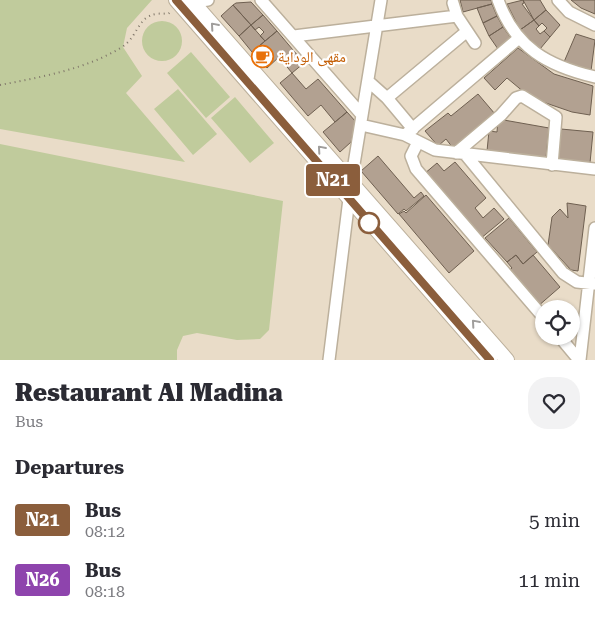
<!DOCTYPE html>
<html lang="en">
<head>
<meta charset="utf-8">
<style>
  body { margin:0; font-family:"Roboto Serif","Noto Naskh Arabic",serif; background:#f2f2f3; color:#2b2b33; height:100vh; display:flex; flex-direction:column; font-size:19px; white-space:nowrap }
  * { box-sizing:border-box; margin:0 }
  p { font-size:16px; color:#7c7c81 }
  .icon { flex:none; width:28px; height:28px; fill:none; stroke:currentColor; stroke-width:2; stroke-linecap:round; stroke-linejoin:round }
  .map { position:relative; height:360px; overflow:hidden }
  .details { display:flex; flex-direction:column; background:#fff; flex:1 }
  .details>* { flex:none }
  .badge { padding:0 10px; border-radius:4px; font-size:18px; line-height:32px }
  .buttons { position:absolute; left:535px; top:300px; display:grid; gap:10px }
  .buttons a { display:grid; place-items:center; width:45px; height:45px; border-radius:50%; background:#fff; box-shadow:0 1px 4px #0004; font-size:25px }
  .map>.badge { position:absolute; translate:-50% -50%; box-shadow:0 0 0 2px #fff }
  h2 { padding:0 15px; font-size:19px; line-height:45px }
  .round { display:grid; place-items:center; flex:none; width:52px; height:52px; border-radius:20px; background:#f2f2f3 }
  .head { display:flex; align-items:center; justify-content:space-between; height:85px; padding:0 15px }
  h1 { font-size:24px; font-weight:800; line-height:38px }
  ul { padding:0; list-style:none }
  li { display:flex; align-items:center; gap:15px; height:60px; padding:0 15px }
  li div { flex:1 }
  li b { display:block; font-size:19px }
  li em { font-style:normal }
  li .badge { min-width:55px; font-weight:700; text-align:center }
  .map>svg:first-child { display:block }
  .green { fill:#c0cb9c }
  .building { fill:#b2a191; stroke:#6f6051 }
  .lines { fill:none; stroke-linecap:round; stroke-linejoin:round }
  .minor-casing { stroke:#bcb09c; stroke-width:14 }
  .major-casing { stroke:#bcb09c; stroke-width:16 }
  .path { stroke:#7f7669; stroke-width:2; stroke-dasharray:1 4; stroke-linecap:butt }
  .minor { stroke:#fff; stroke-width:11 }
  .major { stroke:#fff; stroke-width:14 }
  .oneway { stroke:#a09e9c }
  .line-casing { stroke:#fff; stroke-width:11 }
  .line { stroke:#8b5e3c; stroke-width:8 }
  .stop-dot { fill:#fff; stroke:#8b5e3c; stroke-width:2.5 }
  .labels { text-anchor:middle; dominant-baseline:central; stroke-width:4.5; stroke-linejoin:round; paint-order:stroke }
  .food-label { font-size:15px; fill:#c56008; stroke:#fff; text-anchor:start }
</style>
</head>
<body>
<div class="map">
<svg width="595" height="360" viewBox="0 0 595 360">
  <rect width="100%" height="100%" fill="#e9dcc8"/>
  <path class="green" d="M0,0H152L127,28L123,47L142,76L126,93L185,162L0,129Z
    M142 41a20 20 0 1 1 40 0a20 20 0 1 1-40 0Z
    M191,52L230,97L206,118L167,73Z
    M178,89L217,134L193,155L154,109Z
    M235,97L274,143L250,163L211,118Z
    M0,144L283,201L269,330L260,339L237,340L197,333L183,336L177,350V360H0Z"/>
  <path class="building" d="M460,0H491L492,4L463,12Z
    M523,0L524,3L522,4L534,20L520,30L507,4Z
    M523,0H540L546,10L534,20Z
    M571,0H595V14L581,8Z
    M251,2L263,15L251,25L233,5L236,3Z
    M492,4L497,16L483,23L477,8Z
    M233,5L251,25L239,36L221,16Z
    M546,10L560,25L550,37L544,31L547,28L542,23L539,26L534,20Z
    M263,15L277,31L265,41L260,36L264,32L259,27L255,30L251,25Z
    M497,16L503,27L489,36L483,23Z
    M534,20L539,26L536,29L540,34L544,31L550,37L540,49L520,30Z
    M251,25L265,41L252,52L239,36Z
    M503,27L511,38L498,49L489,36Z
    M277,31L304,63L292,73L279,57L267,68L252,52Z
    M576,34L595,40L591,71L564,62Z
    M518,48L554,74L593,86L590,115L572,112L540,101L525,93L507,78L495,90L484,78Z
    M292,73L306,89L318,79L347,112L335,122L321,105L308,116L280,83Z
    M478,94L495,114L453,148L446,139L438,146L425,131L448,113L451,116Z
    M347,112L356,122L351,142L340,152L323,132Z
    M498,119L549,128L546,158L487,151L489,131L497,132Z
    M561,129L593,132L590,163L558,160Z
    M378,156L414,198L421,192L424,196L406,211L404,209L398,214L361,171Z
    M455,162L486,198L475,208L483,218L494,208L504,219L480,239L424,174L437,163L444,171Z
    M426,195L474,251L449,273L399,214L404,211L406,213Z
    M567,203L586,206L578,271L571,270L548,245L552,217L560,209L568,218Z
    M509,218L537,252L523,264L516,255L507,262L485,238Z
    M516,255L523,264L533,255L560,287L537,307L507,272L512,268L507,262Z"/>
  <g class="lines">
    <defs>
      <path id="minor" d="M261,0L362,115
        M498,0C515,48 548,66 595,77
        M558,0L569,12L595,25
        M194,2L208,0
        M453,3L457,16L475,43
        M294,36L457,16
        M368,81L387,98L413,129
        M387,98L466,32
        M361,125L405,135L435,150L595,169
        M405,135L519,38
        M418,142L411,156L416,169L544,318
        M456,153L501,115L516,98L522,96L556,117L552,165
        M465,154L563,273L577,282L595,284
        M354,164L381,0
        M559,336L579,360
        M329,360L349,199
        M580,360L595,228"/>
      <path id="major" d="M176,0L490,360
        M191,0L507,360"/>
    </defs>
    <use href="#minor" class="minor-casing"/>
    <use href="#major" class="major-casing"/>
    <path class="path" d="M0,85C41,77 87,69 122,47C141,35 136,10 168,14L172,11"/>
    <use href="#minor" class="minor"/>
    <use href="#major" class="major"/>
  </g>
  <defs><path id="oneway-chevron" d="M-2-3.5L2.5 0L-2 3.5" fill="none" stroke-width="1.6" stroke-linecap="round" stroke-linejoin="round" transform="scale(1.25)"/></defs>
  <g class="oneway">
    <use href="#oneway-chevron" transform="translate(214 26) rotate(-131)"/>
    <use href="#oneway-chevron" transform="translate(321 149) rotate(-131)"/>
    <use href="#oneway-chevron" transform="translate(475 323) rotate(-131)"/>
  </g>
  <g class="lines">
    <defs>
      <path id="line" d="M176,0L490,360"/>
    </defs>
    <use href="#line" class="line-casing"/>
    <use href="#line" class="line"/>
  </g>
  <defs>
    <symbol id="cafe-ring" viewBox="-11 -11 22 22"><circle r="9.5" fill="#fff" stroke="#e8710a" stroke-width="1.5"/><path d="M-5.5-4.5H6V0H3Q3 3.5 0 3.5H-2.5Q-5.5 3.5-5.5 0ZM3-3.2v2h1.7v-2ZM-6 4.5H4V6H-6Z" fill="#e8710a"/></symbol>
  </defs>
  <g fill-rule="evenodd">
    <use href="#cafe-ring" x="250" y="44" width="25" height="25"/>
  </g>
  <circle class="stop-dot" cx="369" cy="223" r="10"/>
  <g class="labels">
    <g class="food-label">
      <text x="278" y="57">مقهى الوداية</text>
    </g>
  </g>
</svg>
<div class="buttons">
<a><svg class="icon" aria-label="locate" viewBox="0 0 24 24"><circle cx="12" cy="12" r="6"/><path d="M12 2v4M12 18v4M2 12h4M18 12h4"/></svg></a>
</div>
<b class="badge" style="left:333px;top:180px;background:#8b5e3c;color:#fff">N21</b>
</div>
<section class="details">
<div class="head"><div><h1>Restaurant Al Madina</h1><p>Bus</p></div><a class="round"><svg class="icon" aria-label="heart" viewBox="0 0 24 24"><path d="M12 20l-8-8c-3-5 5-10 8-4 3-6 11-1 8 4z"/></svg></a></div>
<h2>Departures</h2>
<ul>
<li><span class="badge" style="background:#8b5e3c;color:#fff">N21</span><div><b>Bus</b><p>08:12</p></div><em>5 min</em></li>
<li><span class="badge" style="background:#8e44ad;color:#fff">N26</span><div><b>Bus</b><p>08:18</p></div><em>11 min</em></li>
</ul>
</section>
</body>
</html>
